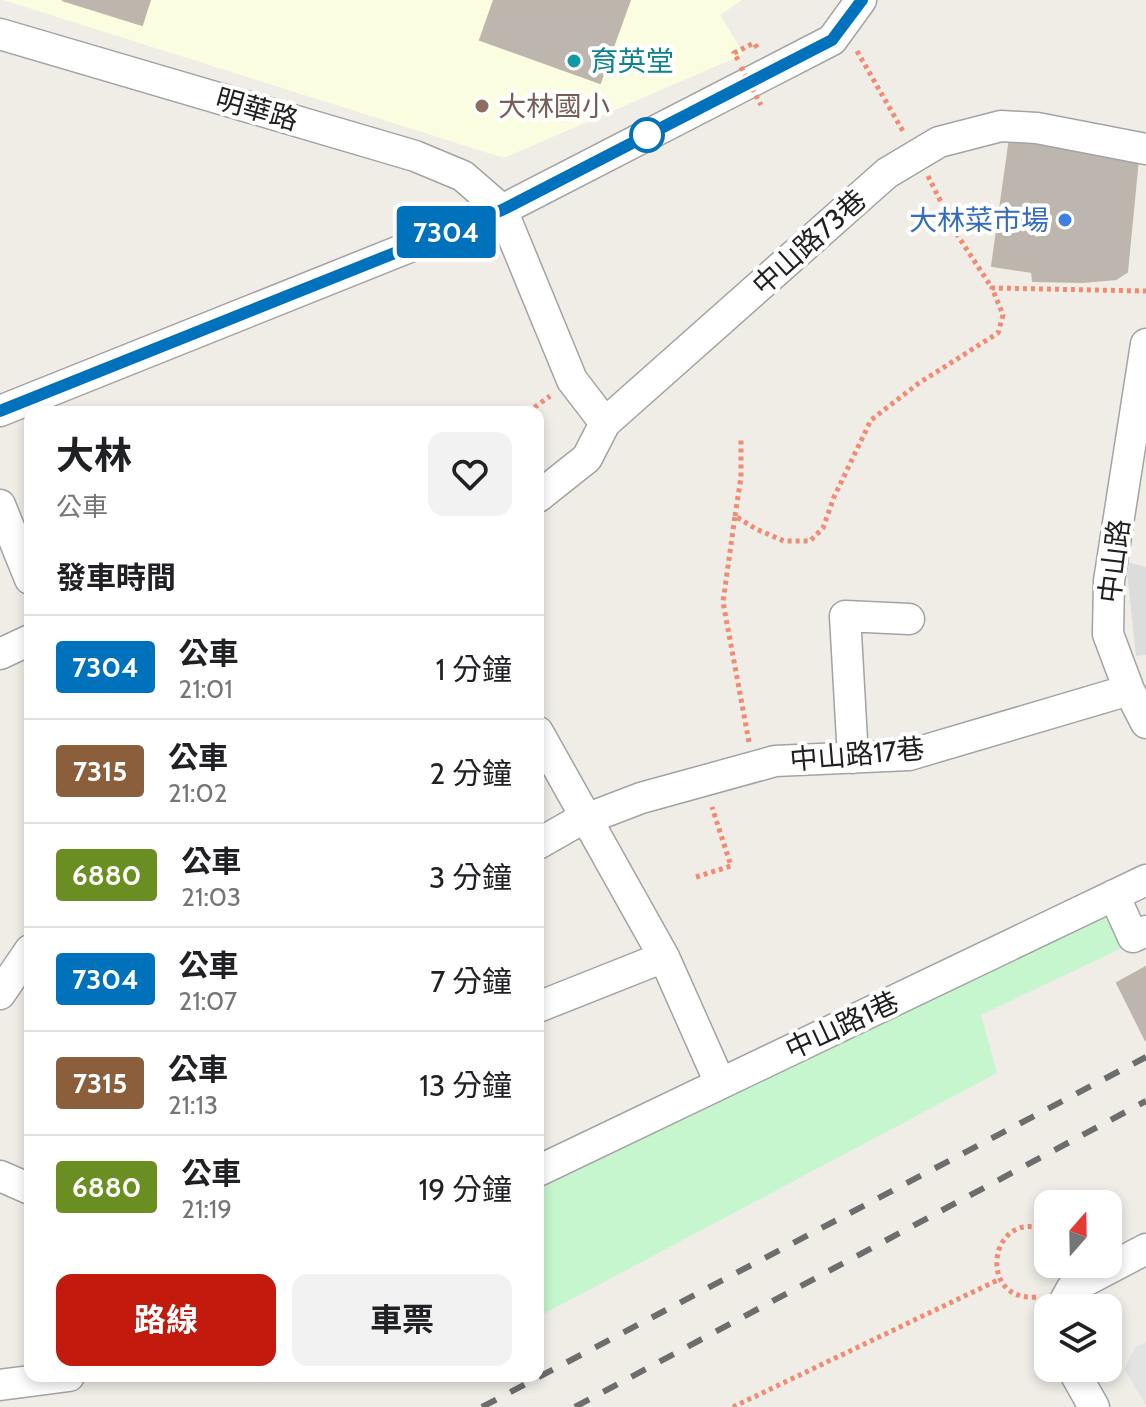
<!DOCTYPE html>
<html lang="zh-TW">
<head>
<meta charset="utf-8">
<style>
  body { margin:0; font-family:Cabin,"Noto Sans TC",sans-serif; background:#f2f2f2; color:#202124; height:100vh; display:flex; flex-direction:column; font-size:30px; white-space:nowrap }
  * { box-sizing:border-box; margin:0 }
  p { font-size:26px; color:#757577 }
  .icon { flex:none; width:44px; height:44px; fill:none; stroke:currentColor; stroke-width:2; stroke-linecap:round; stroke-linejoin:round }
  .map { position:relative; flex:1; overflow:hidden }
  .drawer { position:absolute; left:24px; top:406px; width:520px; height:976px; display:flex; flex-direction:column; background:#fff; border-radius:16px; box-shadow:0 4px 12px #0003 }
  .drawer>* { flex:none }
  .badge { padding:0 16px; border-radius:6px; font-size:28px; line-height:52px }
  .needle { width:52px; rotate:20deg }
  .controls { position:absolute; left:1034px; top:1190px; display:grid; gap:16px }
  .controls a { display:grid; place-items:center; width:88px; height:88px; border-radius:16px; background:#fff; box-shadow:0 4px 12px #0003; font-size:40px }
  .map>.badge { position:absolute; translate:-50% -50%; box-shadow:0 0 0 4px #fff }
  h2 { padding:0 32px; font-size:30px; line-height:72px }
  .round { display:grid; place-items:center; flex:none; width:84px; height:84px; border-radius:16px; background:#f2f2f2 }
  .overview { display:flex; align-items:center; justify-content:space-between; height:136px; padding:0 32px }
  h1 { font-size:38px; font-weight:700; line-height:60px }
  .cta { display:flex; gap:16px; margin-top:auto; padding:16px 32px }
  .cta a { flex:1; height:92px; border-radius:16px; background:#c21a0c; color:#fff; font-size:32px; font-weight:700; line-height:92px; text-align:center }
  .cta a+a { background:#f2f2f2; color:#202124 }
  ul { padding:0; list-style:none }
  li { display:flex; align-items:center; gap:24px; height:104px; padding:0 32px; border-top:2px solid #e0e0e0 }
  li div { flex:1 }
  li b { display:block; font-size:30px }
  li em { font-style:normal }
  li .badge { min-width:88px; font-weight:700; text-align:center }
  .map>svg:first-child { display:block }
  .residential { fill:#dddcdc }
  .education { fill:#fbfde1 }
  .park { fill:#c6f6cd }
  .parking { fill:#e3e3e3 }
  .building { fill:#bcb6af; stroke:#c0b5a9; stroke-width:2 }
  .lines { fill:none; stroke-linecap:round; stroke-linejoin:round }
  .minor-casing { stroke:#a3a3a3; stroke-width:33 }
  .path { stroke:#f18b74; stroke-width:5; stroke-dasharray:4 4; stroke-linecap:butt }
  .minor { stroke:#fff; stroke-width:30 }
  .rail { stroke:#6d6d6d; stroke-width:6; stroke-dasharray:16 16; stroke-linecap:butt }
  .path-bridge { stroke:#f18b74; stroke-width:5; stroke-dasharray:4 4; stroke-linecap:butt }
  .line-casing { stroke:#fff; stroke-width:18 }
  .line { stroke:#0072bc; stroke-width:12 }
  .culture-dot { fill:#0f9aa8; stroke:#fff; stroke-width:3 }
  .education-dot { fill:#8d6e63; stroke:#fff; stroke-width:3 }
  .stop-dot { fill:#fff; stroke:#0072bc; stroke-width:4 }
  .shop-dot { fill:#3f7fe0; stroke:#fff; stroke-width:3 }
  .labels { text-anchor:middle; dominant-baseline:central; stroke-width:8; stroke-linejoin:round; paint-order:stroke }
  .culture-label { font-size:28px; fill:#0d838f; stroke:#fff; text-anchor:start }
  .education-label { font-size:28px; fill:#785e54; stroke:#fff; text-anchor:start }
  .street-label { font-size:28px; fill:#1f1f1f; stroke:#fff }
  .shop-label { font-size:28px; fill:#366cbe; stroke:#fff; text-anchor:end }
</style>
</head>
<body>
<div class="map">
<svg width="1146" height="1407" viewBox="0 0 1146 1407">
  <rect width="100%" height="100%" fill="#efede6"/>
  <path class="residential" d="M1126,562L1146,567V655L1136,656Z"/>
  <path class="education" d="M3,0H742L720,15L744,54L504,158Z"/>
  <path class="park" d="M1104,915L1122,948L981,1015L997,1073L538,1317V1190Z"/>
  <path class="parking" d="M1146,1342V1405L1124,1369L1135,1347Z"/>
  <path class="building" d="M62,0H150L142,25Z
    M494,0H630L600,83L480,40Z
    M1010,138L1138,159L1127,272L1116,279L1083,282L1033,281L1032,272L992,266Z
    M1146,967V1041L1117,983Z"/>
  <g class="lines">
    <defs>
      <path id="minor" d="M0,34L415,156L463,176L502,210L572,380L605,423
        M1146,344L1109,581L1108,634L1129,690L1146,723
        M0,411L502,210L832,40L861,0
        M538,497L587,458L605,423L887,173L939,142L1001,126L1037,128L1146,149
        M0,505L30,579
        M0,654L30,640
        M538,732L664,957L538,1007
        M853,758L845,616L909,619
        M538,844L573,824L641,798L775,761L909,755L1129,690
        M1114,895L1133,937L1146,931
        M664,957L720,1083
        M0,994L30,950
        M538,1171L1146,880
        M0,1176L30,1189
        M1061,1308L1072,1288L1146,1249
        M1072,1368L1094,1407
        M0,1385L69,1376"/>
    </defs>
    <use href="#minor" class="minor-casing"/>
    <path class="path" d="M857,51L904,133
      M738,60L734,53L754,43L758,49
      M928,176L958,236L992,288
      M528,412L550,396
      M735,516L741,477V438
      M749,742L723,602L735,516L756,529L784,541H810L823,528L834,497L871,420L919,383L998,333L1003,315L992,288L1146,291
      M696,877L731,866L712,807
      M1036,1297C975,1302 990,1205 1048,1231
      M733,1407L1000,1279"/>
    <use href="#minor" class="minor"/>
    <path class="rail" d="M482,1407L1146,1057
      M575,1407L1146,1101"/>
    <path class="path-bridge" d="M741,67L761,105"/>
  </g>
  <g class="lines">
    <defs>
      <path id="line" d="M0,411L502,210L832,40L862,0"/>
    </defs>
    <use href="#line" class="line-casing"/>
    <use href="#line" class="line"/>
  </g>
  <circle class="culture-dot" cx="574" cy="61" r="8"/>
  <circle class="education-dot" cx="482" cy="106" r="8"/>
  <circle class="stop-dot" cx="647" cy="135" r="16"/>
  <circle class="shop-dot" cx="1065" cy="220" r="8"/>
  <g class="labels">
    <g class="culture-label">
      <text x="590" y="61">育英堂</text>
    </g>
    <g class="education-label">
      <text x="498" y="106">大林國小</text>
    </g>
    <g class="street-label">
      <text transform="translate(257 109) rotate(16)">明華路</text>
      <text transform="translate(809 242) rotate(-42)">中山路73巷</text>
      <text transform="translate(1114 561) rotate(-83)">中山路</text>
      <text transform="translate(857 754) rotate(-5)">中山路17巷</text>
      <text transform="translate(842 1025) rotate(-25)">中山路1巷</text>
    </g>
    <g class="shop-label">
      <text x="1049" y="220">大林菜市場</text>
    </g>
  </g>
</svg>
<div class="controls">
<a><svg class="needle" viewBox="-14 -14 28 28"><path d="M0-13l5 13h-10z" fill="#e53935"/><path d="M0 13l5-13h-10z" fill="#757577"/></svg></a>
<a><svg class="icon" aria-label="layers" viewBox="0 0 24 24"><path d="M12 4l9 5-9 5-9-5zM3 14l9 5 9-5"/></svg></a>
</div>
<b class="badge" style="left:446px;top:232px;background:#0072bc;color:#fff">7304</b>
<section class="drawer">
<div class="overview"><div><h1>大林</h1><p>公車</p></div><a class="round"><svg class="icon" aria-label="heart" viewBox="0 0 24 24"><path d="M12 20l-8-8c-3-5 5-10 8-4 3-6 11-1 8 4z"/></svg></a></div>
<h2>發車時間</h2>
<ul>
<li><span class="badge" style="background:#0072bc;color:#fff">7304</span><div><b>公車</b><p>21:01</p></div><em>1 分鐘</em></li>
<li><span class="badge" style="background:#8b5e3c;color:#fff">7315</span><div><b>公車</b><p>21:02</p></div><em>2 分鐘</em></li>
<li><span class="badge" style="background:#6b8e23;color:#fff">6880</span><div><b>公車</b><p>21:03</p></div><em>3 分鐘</em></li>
<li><span class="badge" style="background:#0072bc;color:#fff">7304</span><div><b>公車</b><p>21:07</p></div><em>7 分鐘</em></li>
<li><span class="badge" style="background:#8b5e3c;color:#fff">7315</span><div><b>公車</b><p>21:13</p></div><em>13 分鐘</em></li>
<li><span class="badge" style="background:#6b8e23;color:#fff">6880</span><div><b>公車</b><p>21:19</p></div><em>19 分鐘</em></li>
</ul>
<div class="cta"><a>路線</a><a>車票</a></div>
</section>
</div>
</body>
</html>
